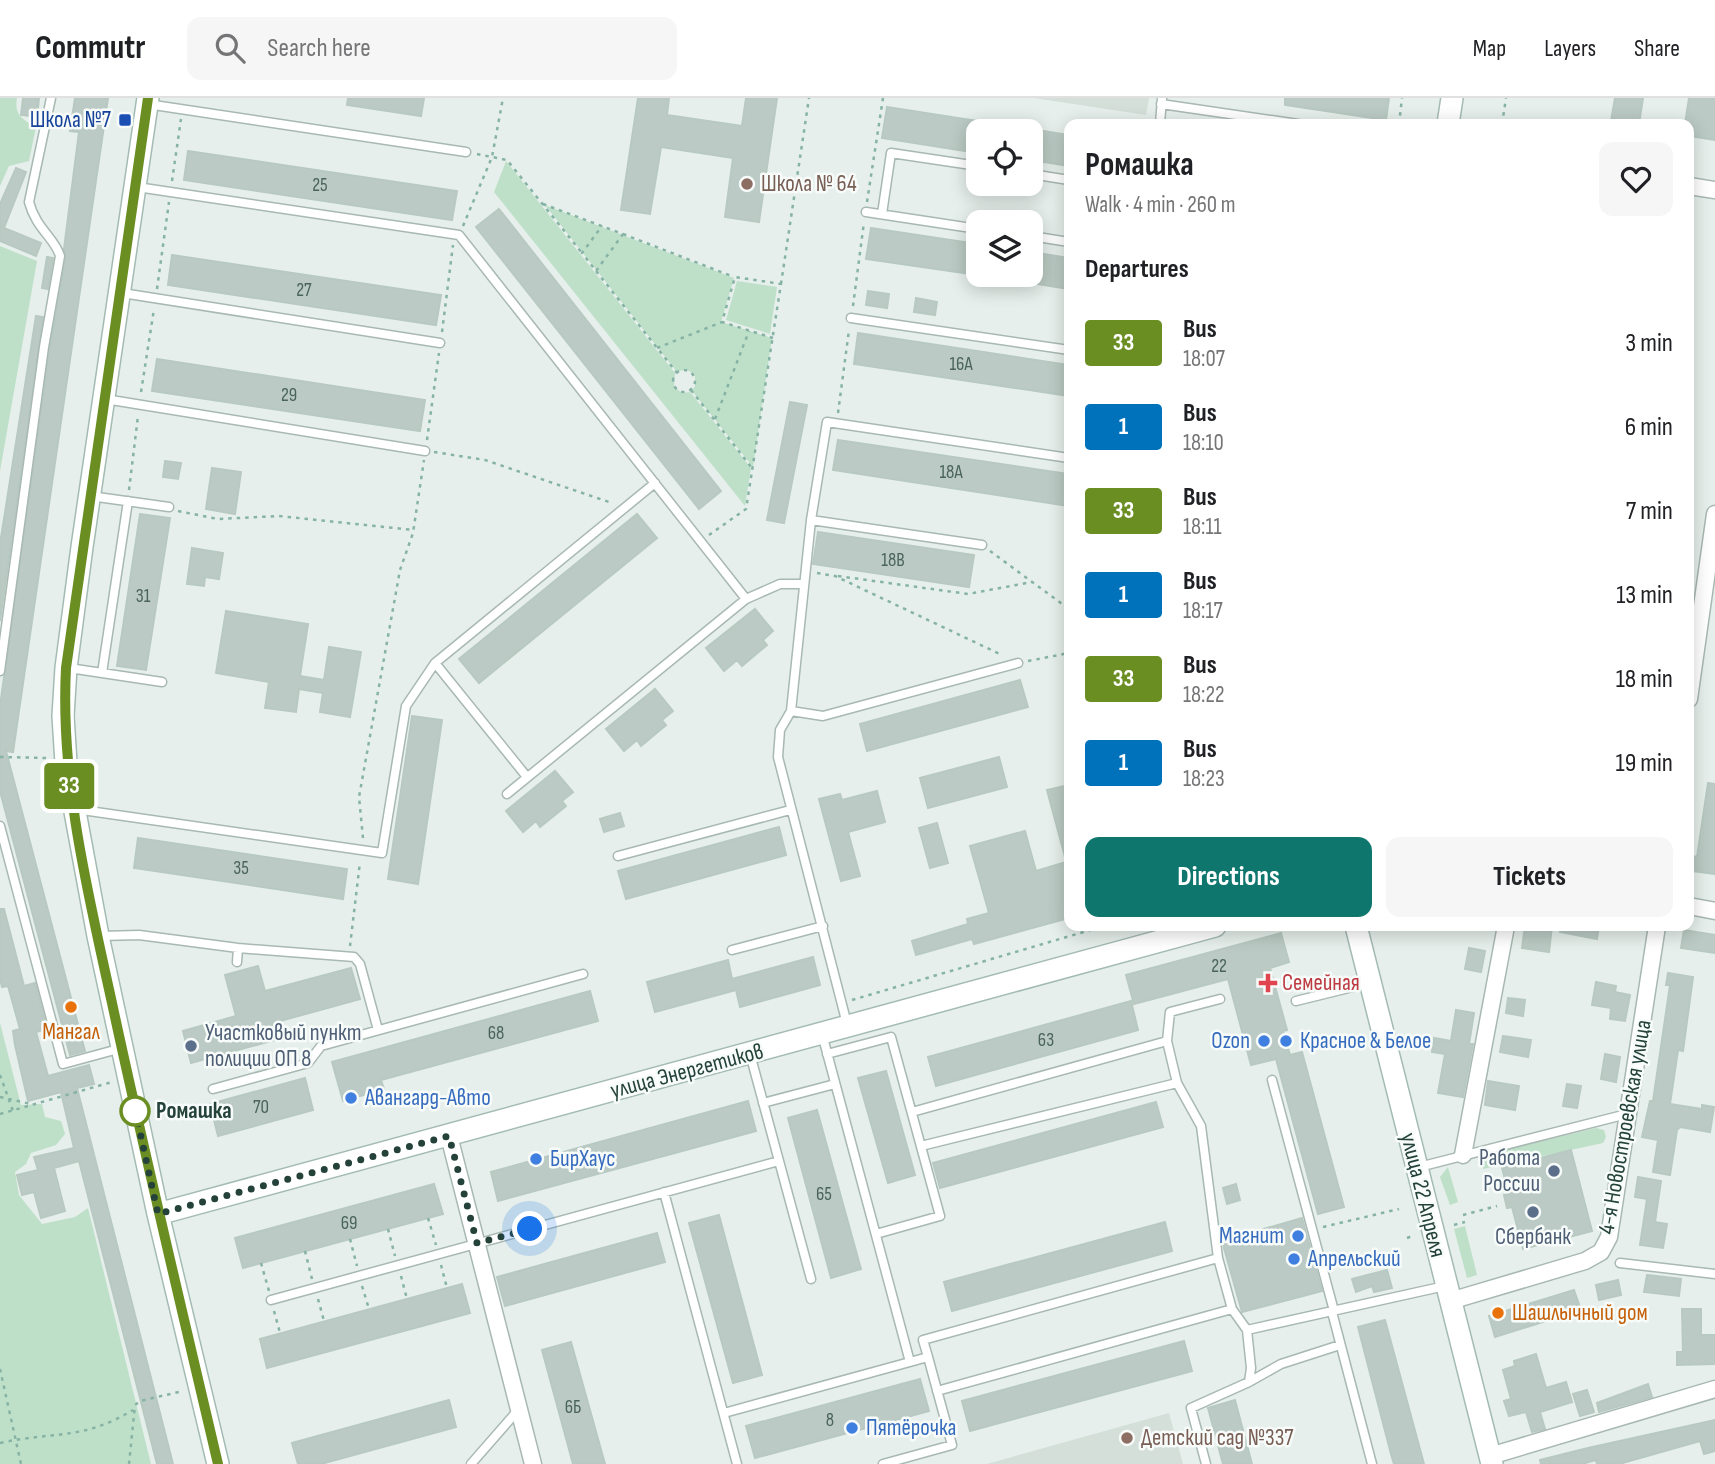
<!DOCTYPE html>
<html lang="en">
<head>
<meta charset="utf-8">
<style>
  body { margin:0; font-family:"Sofia Sans Condensed",sans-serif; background:#f6f6f6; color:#202124; height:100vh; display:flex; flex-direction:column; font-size:26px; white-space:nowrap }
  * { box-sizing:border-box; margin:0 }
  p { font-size:23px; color:#757577 }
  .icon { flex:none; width:38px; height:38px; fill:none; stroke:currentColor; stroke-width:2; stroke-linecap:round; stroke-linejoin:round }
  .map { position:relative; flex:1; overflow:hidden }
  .side { position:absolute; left:1064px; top:21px; width:630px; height:812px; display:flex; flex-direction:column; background:#fff; border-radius:14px; box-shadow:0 4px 18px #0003 }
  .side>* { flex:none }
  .badge { padding:0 14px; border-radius:5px; font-size:24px; line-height:46px }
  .buttons { position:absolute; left:966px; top:21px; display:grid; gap:14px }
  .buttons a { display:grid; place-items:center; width:77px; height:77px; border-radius:14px; background:#fff; box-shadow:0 4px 18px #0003; font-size:35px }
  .you { position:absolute; width:35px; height:35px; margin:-18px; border:5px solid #fff; border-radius:50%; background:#1a73e8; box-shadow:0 0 0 10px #1a73e833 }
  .map>.badge { position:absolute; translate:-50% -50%; box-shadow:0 0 0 4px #fff }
  h2 { padding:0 21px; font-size:26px; line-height:63px }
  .round { display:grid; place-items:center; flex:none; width:74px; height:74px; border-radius:14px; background:#f6f6f6 }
  .head { display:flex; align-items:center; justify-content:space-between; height:119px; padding:0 21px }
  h1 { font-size:33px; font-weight:700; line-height:52px }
  .button { display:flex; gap:14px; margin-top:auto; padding:14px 21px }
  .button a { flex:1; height:80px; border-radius:14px; background:#0f766e; color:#fff; font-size:28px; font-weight:700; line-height:80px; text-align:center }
  .button a+a { background:#f6f6f6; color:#202124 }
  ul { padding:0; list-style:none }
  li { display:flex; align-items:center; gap:21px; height:84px; padding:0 21px }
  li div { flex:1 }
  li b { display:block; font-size:26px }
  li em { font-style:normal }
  li .badge { min-width:77px; font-weight:700; text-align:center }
  header { display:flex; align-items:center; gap:42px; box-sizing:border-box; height:98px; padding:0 35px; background:#fff; border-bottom:2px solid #e0e0e0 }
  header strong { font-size:33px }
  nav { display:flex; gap:38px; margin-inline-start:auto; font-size:24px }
  .search { width:490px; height:63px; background:#f6f6f6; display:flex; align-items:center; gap:18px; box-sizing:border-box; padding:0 24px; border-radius:14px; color:#757577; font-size:26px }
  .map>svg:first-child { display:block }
  .built { fill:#d4dfda }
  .green { fill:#bfe0c8 }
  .building { fill:#bbcac4; stroke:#b8c9c2; stroke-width:2 }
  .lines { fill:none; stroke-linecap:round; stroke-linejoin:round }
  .lane-casing { stroke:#a8b8b2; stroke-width:11 }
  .street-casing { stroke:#a8b8b2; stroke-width:19 }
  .secondary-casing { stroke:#a4bbb3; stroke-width:24 }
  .path { stroke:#86b3a5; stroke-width:2.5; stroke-dasharray:3.5 5; stroke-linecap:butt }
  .lane { stroke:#fff; stroke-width:8 }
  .street { stroke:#fff; stroke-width:16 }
  .secondary { stroke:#fff; stroke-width:21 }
  .line-casing { stroke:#fff; stroke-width:16 }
  .line { stroke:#6b8e23; stroke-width:10 }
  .walk { stroke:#24423a; stroke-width:7; stroke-dasharray:0 12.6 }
  .transit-dot { fill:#1a4fb4; stroke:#f7fbf9; stroke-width:2.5 }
  .education-dot { fill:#8d6e63; stroke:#f7fbf9; stroke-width:2.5 }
  .health-dot { fill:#e0444e; stroke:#f7fbf9; stroke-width:2.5 }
  .food-dot { fill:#e8710a; stroke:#f7fbf9; stroke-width:2.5 }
  .shop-dot { fill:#3f7fe0; stroke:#f7fbf9; stroke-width:2.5 }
  .service-dot { fill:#5c6f8a; stroke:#f7fbf9; stroke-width:2.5 }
  .stop-dot { fill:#fff; stroke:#6b8e23; stroke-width:3.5 }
  .labels { text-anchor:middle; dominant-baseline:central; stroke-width:5; stroke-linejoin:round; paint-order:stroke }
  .number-label { font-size:19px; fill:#4a645c }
  .transit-label { font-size:23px; fill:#164399; stroke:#f7fbf9; text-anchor:end }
  .education-label { font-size:23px; fill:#785e54; stroke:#f7fbf9; text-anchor:start }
  .health-label { font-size:23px; fill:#be3a42; stroke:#f7fbf9; text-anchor:start }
  .food-label { font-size:23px; fill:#c56008; stroke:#f7fbf9 }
  .service-label { font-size:23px; fill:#4e5e75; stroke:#f7fbf9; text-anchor:start }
  .shop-label { font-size:23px; fill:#366cbe; stroke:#f7fbf9; text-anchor:start }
  .street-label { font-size:23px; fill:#24423a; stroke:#f7fbf9 }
  .stop-label { font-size:23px; font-weight:bold; fill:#24423a; stroke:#f7fbf9; text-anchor:start }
</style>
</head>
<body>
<header>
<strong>Commutr</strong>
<div class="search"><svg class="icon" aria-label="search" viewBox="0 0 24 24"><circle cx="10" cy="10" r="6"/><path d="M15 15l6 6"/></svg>Search here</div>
<nav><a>Map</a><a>Layers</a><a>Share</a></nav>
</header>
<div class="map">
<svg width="1715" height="1366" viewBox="0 0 1715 1366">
  <rect width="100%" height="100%" fill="#e6efeb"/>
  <path class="built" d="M1034,0H1149L1146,17Z
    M1169,1315L1183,1366H987Z"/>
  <path class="green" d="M0,0H17C14,17 22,21 36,29L29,63L9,68L0,88Z
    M506,63L675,275L674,289L682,295L690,294L751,370L745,408L494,94Z
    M545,107L734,180L721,224L772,240L753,369L692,293L695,288V277L686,271L677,274Z
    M0,148L37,163L0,373Z
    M737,183L777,189L770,236L726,222Z
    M0,925L21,1007L42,1006L45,1019L61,1023L65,1036L56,1047L31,1055L26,1066L15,1074L19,1097L42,1126L75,1119L88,1110L151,1366H0Z
    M1596,1030L1604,1032L1606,1039L1603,1045L1483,1071L1480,1058Z
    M1448,1069L1458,1104L1450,1107L1440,1079Z
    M1465,1128L1477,1177L1467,1180L1454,1131Z"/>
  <path class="building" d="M23,0H39L37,19L21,17Z
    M75,0H108L13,654L6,653L85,953L70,957L0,693V608L50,250L66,159L64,151L79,34L70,33Z
    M348,0H424L421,18L347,7Z
    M638,0H669L667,17L742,28L746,0H777L759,124L725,119L733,60L661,49L650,116L621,112Z
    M1285,0H1389L1386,22L1285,7Z
    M1615,0H1643L1639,26L1611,23Z
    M1689,0H1715V42L1689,38V26H1685Z
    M887,9L978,23V55L882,40Z
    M1031,31L1069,37V68L1031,62Z
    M188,53L457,93L452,122L184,82Z
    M16,70L26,74L4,130L41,145L36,158L0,143V106Z
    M499,111L721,393L699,411L476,129Z
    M871,130L978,146V177L866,161Z
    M1031,154L1069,160V191L1031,185Z
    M172,157L441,197L436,227L168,187Z
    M47,159L53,160L48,191L42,190Z
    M868,193L889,196L887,210L866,207Z
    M916,200L937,204L935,217L914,214Z
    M36,218L43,219L0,523V446Z
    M858,235L1069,267V298L854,266Z
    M157,261L425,302L420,333L152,293Z
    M790,304L807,307L784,425L767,422Z
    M838,342L1069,376V408L833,372Z
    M165,363L181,365L178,381L163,379Z
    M212,370L241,374L235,416L206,411Z
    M140,416L170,420L146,572L117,568Z
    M637,416L657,440L479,585L459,561Z
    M818,434L974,457L969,489L813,466Z
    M192,450L223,455L219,481L205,479L204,488L187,486Z
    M755,511L773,533L763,542L767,547L742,568L737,562L724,573L706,550Z
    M226,513L308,526L300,578L324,582L329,549L361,554L350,619L320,614L323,595L299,591L296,614L265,610L269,584L216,575Z
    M1020,582L1028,609L867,653L860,626Z
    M655,591L673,613L662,622L666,627L641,648L637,642L624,653L606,631Z
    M412,618L442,622L418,786L388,781Z
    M999,659L1007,689L928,710L920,680Z
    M555,673L573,694L562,703L566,708L540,729L536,723L523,734L506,713Z
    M1708,685L1715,686V776L1691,773L1693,758L1697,759Z
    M1069,687V759H1065L1047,692Z
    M877,693L885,724L848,734L860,778L841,783L819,701L840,696L842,702Z
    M620,715L624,728L604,734L600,721Z
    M937,725L948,765L930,770L919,730Z
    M779,729L786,757L626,801L618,773Z
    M1025,733L1036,773L1069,763V820L974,846L972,841L916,857L912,843L968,826L967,821L989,815L970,748Z
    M138,740L347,771L343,801L134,770Z
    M0,811H4L24,888L35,885L47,931L36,934L48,978L89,967L94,986L77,990L173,1366H157L79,1063L54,1070L65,1113L41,1120L34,1094L22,1097L17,1077L38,1072L34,1059L74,1050L61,994L28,1003L15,947L13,933L20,931L8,888L2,889L0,880Z
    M1525,828H1552L1549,854L1522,850Z
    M1561,828H1599L1597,841L1560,834Z
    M1684,832L1715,837V855L1681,850Z
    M1281,835L1289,864L1270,870L1287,932L1283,933L1290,957L1302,954L1344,1109L1318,1116L1276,961L1251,967L1228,881L1134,906L1126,877Z
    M1469,850L1485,853L1481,874L1465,871Z
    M813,859L820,887L740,909L736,892L655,914L647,884L728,862L732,881Z
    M258,868L265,893L351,870L360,901L273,925L278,941L191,965L183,933L236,918L225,877Z
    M1668,875L1693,879L1683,953L1678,952L1670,1006L1702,1011V1007L1714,1009L1710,1034L1680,1029L1677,1032L1670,1077L1653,1074L1658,1042L1642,1039L1650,1003H1653L1670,887H1666Z
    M1596,884L1616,888L1615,894L1630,897L1625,923L1610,921L1611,910L1592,907Z
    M590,893L598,923L381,982L384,991L343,1003L332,964Z
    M1508,900L1525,902L1523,918L1506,915Z
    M1131,903L1138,932L936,988L928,959Z
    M1456,912L1474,915L1469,946H1473L1463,999L1438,995L1445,956L1432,954L1434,940L1451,943Z
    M1503,938L1531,942L1528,959L1500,954Z
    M1605,956L1620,959L1616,984L1601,981Z
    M886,973L915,1077L888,1085L858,980Z
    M305,980L313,1012L218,1038L210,1006Z
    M1488,983L1519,988L1515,1012L1485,1007Z
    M1567,986L1581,988L1577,1010L1563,1008Z
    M748,1003L756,1033L498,1103L491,1074Z
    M1156,1004L1163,1029L940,1090L933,1065Z
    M817,1012L861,1171L831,1180L788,1020Z
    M1571,1052L1592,1133L1523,1151L1512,1109L1507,1110L1504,1097L1509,1096L1502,1070Z
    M1638,1079L1661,1083L1655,1124L1667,1126L1663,1150L1640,1147L1647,1101L1635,1099Z
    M434,1086L443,1116L243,1170L235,1140Z
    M1236,1086L1240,1102L1227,1106L1223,1090Z
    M719,1117L762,1277L733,1285L689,1125Z
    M1302,1120L1322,1193L1242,1214L1222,1143Z
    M1165,1124L1172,1153L952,1213L944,1184Z
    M657,1135L665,1164L505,1208L497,1179Z
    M1387,1172L1392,1190L1374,1194L1372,1188L1356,1194L1352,1181Z
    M1647,1177L1681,1181L1679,1198L1644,1194Z
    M1618,1182L1621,1197L1599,1202L1596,1187Z
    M462,1186L470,1215L267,1270L260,1241Z
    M1574,1192L1581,1212L1495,1239L1489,1218Z
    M1682,1211H1701V1237H1715V1266L1677,1267V1254H1683Z
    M1385,1222L1424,1366H1394L1391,1356L1358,1229Z
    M1184,1243L1192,1273L970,1333L962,1303Z
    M571,1244L605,1366H573L542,1252Z
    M1536,1256L1546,1290L1566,1284L1572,1304L1540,1314L1545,1331L1532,1334L1526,1314L1509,1318L1504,1303L1511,1301L1503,1272L1515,1268L1514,1263Z
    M920,1281L929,1313L755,1360L746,1328Z
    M1648,1286L1652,1299L1599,1314L1597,1305Z
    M1587,1292L1594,1314L1580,1318L1573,1296Z
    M449,1302L456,1329L321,1366H298L292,1345Z
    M1235,1302L1252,1366H1223L1208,1310Z
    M1715,1322V1353L1704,1356L1700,1343L1619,1366H1597L1596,1362L1582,1366H1541L1540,1362L1588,1350Z"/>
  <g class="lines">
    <defs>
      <path id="lane" d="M147,6L466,54
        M1161,6L1298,26
        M1160,26L1162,0
        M1031,76L1069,82
        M137,89L459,137L746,501
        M866,114L978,131
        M882,116L891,55L978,68
        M1031,138L1069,144
        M122,195L440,245
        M851,220L1069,252
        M105,301L425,353
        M90,398L169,409
        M811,422L982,447
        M69,570L162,584
        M0,573L44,249L60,158C55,140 36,131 29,104L51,0
        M102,575L128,403
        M791,613L823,618L1018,565
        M527,679L435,565L655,385
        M507,696L746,501L780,486H804
        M75,711L382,755L406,608L435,565
        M0,728L63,966L122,950
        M618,758L790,712
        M100,838L139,837L238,850L354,859L360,866L378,932
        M732,852L823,828
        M237,864L238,850
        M1296,903L1369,885
        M847,926L778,659L780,632L791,613L811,422L827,324L1069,360
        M822,936L910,1264
        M750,956L811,1181
        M827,956L891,939L940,1118L876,1136
        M1272,982L1334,1213
        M1177,985L1201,1028L1218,1160L1232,1211L1247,1232L1251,1270L1249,1284L1191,1310L1206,1366
        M213,991L308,965L321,948L583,876
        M763,1005L835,986
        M912,1014L1167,943
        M921,1048L1177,985L1167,943L1170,914L1220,901
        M1419,1069L1627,1016
        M664,1094L737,1366
        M1620,1165L1715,1176
        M271,1202L779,1063
        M1332,1214L1372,1366
        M1247,1232L1445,1188
        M1249,1284L1281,1266L1340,1247
        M937,1293L1232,1211
        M724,1315L928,1259L923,1242L1218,1160
        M471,1366L519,1311
        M883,1366L952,1347L928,1259"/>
      <path id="street" d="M1689,88L1715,92
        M1689,601L1715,416
        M1689,808L1715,813
        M449,1038L533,1366
        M1463,1057L1506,828
        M1450,1203L1585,1163L1601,1154L1609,1139L1657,828
        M1490,1358L1715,1291"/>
      <path id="secondary" d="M148,0L82,449L66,570L63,618L66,665L98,838L158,1116L218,1366
        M1448,26L1452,0
        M1356,828L1492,1366
        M158,1116L1215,828"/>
    </defs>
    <use href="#lane" class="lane-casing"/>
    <use href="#street" class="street-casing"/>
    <use href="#secondary" class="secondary-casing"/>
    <path class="path" d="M1399,26L1402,0
      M1502,26L1506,0
      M477,56L507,62L582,155
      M172,83L181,21
      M867,104L883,0
      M543,106L623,136L596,173L582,155L602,128
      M463,128L492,59L503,0
      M623,136L734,179
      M596,173L677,275
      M781,186L809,0
      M157,191L169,104
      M853,208L864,124
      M442,234L453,147
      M657,250L722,224
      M673 283a11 11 0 1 1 22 0a11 11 0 1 1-22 0Z
      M691,292L752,370
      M141,294L154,211
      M838,315L849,232
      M715,321L749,233
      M427,342L439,255
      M434,354L485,362L612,405
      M129,392L138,318
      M178,413L218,421L279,418L414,432
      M709,437L746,411C758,336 769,261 781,186L735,179L722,224L773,240
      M990,453L1069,511
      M817,475L835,478L1002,557
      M838,478L968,496L1032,484
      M1028,563L1069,555
      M0,659L48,660
      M363,740L359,699L400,472L413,435L424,362
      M350,848L360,764
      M852,902L1104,828
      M0,977L13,1013
      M0,999L31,1006
      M0,1016L112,984
      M1463,1117L1497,1108
      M428,1120L436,1147
      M1454,1127L1465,1124
      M1323,1129L1399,1111
      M388,1131L395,1158
      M1407,1140L1415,1137
      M350,1141L357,1168
      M305,1153L312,1181
      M261,1165L269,1193
      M441,1167L447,1190
      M401,1178L407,1201
      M362,1188L369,1211
      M318,1201L324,1223
      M274,1213L280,1235
      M0,1271L21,1366
      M0,1345C53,1333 82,1343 133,1312
      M129,1366L135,1307L140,1303L183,1293"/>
    <use href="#lane" class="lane"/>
    <use href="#street" class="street"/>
    <use href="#secondary" class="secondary"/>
  </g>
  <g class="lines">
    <defs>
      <path id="line" d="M148,0L66,570C60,683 88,795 112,905C145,1059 182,1212 218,1366"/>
    </defs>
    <use href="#line" class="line-casing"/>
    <use href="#line" class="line"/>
    <path class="walk" d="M135,1013L134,1007L158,1116L449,1038L477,1145L530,1131"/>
  </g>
  <rect class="transit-dot" x="118" y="15" width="14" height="14" rx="3.5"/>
  <g class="education-dot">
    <circle cx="747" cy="86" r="7"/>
    <circle cx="1127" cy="1340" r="7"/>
  </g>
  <path class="health-dot" d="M1264.5 874.5h7v7h7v7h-7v7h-7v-7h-7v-7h7z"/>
  <g class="food-dot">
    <circle cx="71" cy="909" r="7"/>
    <circle cx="1498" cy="1215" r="7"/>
  </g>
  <g class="shop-dot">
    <circle cx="1264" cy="943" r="7"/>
    <circle cx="1286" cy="943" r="7"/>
    <circle cx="351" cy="1000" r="7"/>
    <circle cx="536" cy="1061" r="7"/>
    <circle cx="1298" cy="1138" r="7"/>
    <circle cx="1294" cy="1161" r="7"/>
    <circle cx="852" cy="1330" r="7"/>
  </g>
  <g class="service-dot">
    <circle cx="191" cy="948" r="7"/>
    <circle cx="1554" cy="1073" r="7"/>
    <circle cx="1533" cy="1114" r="7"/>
  </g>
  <circle class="stop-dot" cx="135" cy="1013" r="14"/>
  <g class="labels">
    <g class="number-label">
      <text x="320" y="87">25</text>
      <text x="304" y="192">27</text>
      <text x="961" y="266">16А</text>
      <text x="289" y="297">29</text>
      <text x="951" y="374">18А</text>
      <text x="893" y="462">18В</text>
      <text x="143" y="498">31</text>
      <text x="241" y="770">35</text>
      <text x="1219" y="868">22</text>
      <text x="496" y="935">68</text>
      <text x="1046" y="942">63</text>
      <text x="261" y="1009">70</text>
      <text x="824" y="1096">65</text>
      <text x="349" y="1125">69</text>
      <text x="573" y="1309">6Б</text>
      <text x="830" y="1322">8</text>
    </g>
    <g class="transit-label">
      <text x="111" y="22">Школа №7</text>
    </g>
    <g class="education-label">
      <text x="761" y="86">Школа № 64</text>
      <text x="1141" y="1340">Детский сад №337</text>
    </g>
    <g class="health-label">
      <text x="1282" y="885">Семейная</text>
    </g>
    <g class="food-label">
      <text x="71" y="934">Мангал</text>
      <text x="1512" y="1215" text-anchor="start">Шашлычный дом</text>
    </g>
    <g class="service-label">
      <text x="205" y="935">Участковый пункт<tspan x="205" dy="26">полиции ОП 8</tspan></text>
      <text x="1540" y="1060" text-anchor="end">Работа<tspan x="1540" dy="26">России</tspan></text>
      <text x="1533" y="1139" text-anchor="middle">Сбербанк</text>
    </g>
    <g class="shop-label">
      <text x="1250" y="943" text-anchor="end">Ozon</text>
      <text x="1300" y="943">Красное &amp; Белое</text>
      <text x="365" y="1000">Авангард-Авто</text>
      <text x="550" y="1061">БирХаус</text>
      <text x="1284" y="1138" text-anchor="end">Магнит</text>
      <text x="1308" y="1161">Апрельский</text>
      <text x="866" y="1330">Пятёрочка</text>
    </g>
    <g class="street-label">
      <text transform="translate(687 973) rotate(-15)">улица Энергетиков</text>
      <text transform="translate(1625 1029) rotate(-80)">4-я Новостроевская улица</text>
      <text transform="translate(1423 1097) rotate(76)">улица 22 Апреля</text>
    </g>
    <g class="stop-label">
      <text x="156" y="1013">Ромашка</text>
    </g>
  </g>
</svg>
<div class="buttons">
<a><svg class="icon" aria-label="locate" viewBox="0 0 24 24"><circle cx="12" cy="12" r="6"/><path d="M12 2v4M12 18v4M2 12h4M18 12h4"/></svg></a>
<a><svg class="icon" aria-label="layers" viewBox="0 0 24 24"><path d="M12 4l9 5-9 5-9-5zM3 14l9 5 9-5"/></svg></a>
</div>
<div class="you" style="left:530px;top:1131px"></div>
<b class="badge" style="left:69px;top:688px;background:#6b8e23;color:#fff">33</b>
<section class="side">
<div class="head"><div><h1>Ромашка</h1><p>Walk · 4 min · 260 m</p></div><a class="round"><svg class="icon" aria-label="heart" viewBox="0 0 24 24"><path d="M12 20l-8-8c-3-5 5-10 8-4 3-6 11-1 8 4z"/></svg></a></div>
<h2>Departures</h2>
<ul>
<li><span class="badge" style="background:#6b8e23;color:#fff">33</span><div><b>Bus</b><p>18:07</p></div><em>3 min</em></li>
<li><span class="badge" style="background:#0072bc;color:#fff">1</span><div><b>Bus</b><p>18:10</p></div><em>6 min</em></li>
<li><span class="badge" style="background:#6b8e23;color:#fff">33</span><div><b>Bus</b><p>18:11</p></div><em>7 min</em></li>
<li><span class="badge" style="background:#0072bc;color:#fff">1</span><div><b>Bus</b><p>18:17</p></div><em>13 min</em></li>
<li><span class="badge" style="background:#6b8e23;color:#fff">33</span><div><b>Bus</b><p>18:22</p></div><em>18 min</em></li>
<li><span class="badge" style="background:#0072bc;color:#fff">1</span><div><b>Bus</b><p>18:23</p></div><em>19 min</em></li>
</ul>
<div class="button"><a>Directions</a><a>Tickets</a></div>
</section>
</div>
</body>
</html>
